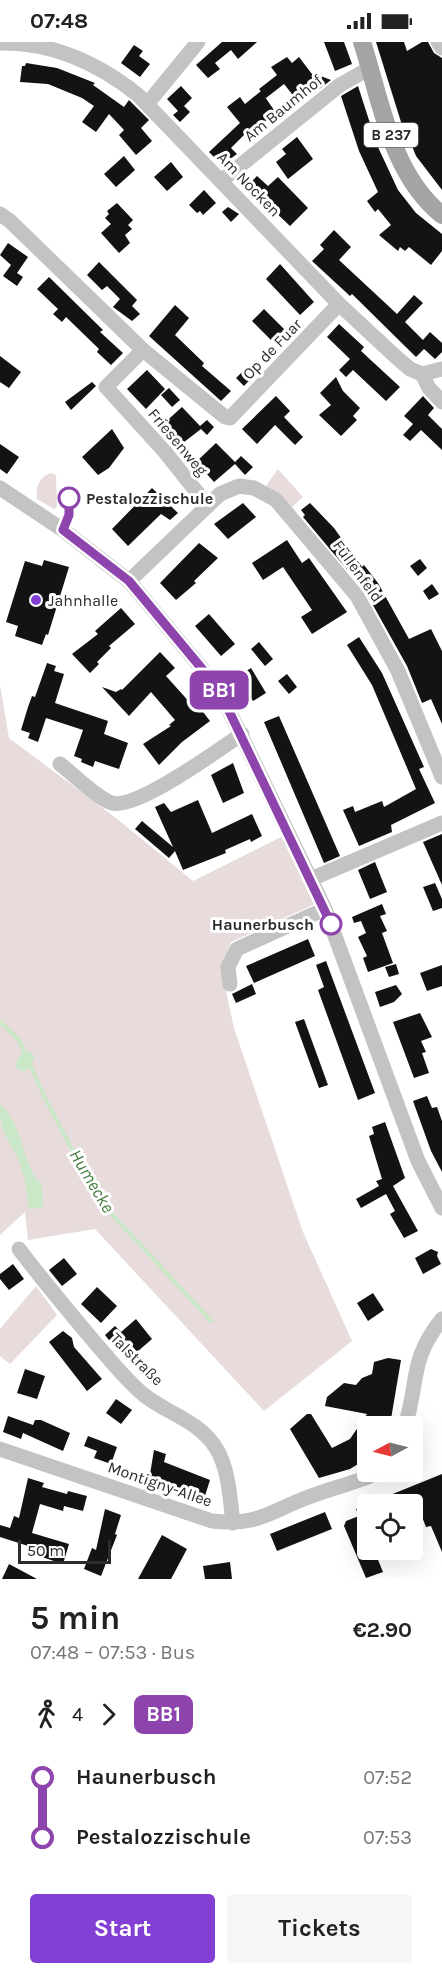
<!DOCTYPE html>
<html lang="en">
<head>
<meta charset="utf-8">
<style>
  body { margin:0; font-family:Karla,sans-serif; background:#f6f6f6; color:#222; height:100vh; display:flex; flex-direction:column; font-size:22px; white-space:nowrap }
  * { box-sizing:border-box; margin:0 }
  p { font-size:20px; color:#767676 }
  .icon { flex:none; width:33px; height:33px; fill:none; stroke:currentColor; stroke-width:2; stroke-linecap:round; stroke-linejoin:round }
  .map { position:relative; height:1537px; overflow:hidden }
  .panel { display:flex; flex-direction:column; background:#fff; flex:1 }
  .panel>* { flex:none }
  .badge { padding:0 12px; border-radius:9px; font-size:21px; line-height:39px }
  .needle { width:39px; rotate:263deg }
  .controls { position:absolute; left:357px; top:1374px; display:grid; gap:12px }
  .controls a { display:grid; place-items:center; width:66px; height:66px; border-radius:6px; background:#fff; box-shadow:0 6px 24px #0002; font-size:30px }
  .scale { position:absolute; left:18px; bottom:15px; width:93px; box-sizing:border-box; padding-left:6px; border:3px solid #2c2c2c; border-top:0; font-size:16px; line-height:21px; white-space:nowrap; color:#2c2c2c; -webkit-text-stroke:4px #fff; paint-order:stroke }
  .map>.badge { position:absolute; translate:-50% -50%; box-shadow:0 0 0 3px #fff }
  .legs { display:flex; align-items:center; gap:9px; height:66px; padding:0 30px; font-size:20px }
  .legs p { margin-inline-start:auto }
  .summary { display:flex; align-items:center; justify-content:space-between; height:102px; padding:0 30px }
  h1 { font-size:33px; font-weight:700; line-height:45px }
  .button { display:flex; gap:12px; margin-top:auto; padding:12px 30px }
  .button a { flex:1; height:69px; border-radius:6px; background:#833ed3; color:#fff; font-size:24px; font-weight:700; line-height:69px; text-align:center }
  .button a+a { background:#f6f6f6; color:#222 }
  ul { padding:0 30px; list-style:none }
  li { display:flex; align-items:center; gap:21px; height:60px; font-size:22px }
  li i { display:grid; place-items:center; width:9px; height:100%; margin:0 8px; background:currentColor }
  li i::after { content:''; width:15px; height:15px; margin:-8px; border:4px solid; border-radius:50%; background:#fff }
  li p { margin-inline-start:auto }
  li:first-child i { background:linear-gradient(#0000 50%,currentColor 0) }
  li:last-child i { background:linear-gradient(currentColor 50%,#0000 0) }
  .status { display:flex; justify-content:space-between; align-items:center; height:42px; padding:0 30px; background:#fff; direction:ltr }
  .status svg { height:16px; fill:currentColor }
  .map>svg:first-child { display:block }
  .green { fill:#e8dbdb }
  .water { fill:#cae7c8 }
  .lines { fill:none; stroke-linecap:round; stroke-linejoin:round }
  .stream { stroke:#cae7c8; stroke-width:4 }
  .canal { stroke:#cae7c8; stroke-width:14 }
  .building { fill:#131313 }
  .minor { stroke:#c3c3c3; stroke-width:15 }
  .major { stroke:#a4a4a4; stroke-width:18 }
  .line-1-casing { stroke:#fff; stroke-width:14 }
  .line-1 { stroke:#8e44ad; stroke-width:9 }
  .stop-1-dot { fill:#fff; stroke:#8e44ad; stroke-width:3 }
  .poi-dot { fill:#833ed3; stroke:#fff; stroke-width:2 }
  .labels { text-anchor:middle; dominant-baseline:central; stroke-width:6; stroke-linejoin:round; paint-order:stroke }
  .shield { fill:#fff; stroke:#6b6b6b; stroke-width:1.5 }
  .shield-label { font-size:15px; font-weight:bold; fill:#2c2c2c }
  .street-label { font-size:16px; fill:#2c2c2c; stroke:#fff }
  .stop-label { font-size:16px; font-weight:bold; fill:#2c2c2c; stroke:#fff; text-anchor:start }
  .poi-label { font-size:16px; fill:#2c2c2c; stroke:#fff; text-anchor:start }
  .water-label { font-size:18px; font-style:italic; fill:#457f40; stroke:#fff }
</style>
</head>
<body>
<div class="status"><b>07:48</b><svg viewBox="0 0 49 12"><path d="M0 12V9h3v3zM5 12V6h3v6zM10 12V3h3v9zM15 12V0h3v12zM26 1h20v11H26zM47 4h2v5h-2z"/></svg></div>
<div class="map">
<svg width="442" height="1537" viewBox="0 0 442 1537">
  <rect width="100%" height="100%" fill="#fff"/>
  <path class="green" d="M278,427L303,455L292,465L279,452L265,445Z
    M51,431L56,433L57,465L54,467L37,457C35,445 39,435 51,431Z
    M0,643L9,696L116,776L193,839L283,794L315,862L231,900L221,927L234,986L303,1190L352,1299L264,1369L95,1187L28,1198L25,1170L0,1193Z
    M36,1244L57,1273L10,1322L0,1314V1287Z"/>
  <path class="water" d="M0,1062C25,1084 21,1123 42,1143L43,1165L29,1167C27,1149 25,1132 17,1115C5,1090 0,1092 0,1062Z"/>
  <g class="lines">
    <path class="stream" d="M0,980L19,998L45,1056L78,1119L102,1154L108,1168L211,1279"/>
    <path class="canal" d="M23,1022L27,1016"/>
  </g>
  <path class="building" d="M222,0H257L238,17L231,8L215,21L220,27L208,36L196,23Z
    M324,0H344L352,22L335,29Z
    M376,0H404L407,9L422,0H428L434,11L442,16V148L416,114L408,94L406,96Z
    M134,3L143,9L139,14L150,22L140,35L121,21Z
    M287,15L292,21L299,15L315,36L318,33L331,38L300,62L284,42L266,56L259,47L277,33L271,25Z
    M26,21L57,26L95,41L93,43L124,65L129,58L149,78L141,86L152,99L136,113L119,93L124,88L109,72L96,90L82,80L94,64L82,56L48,42L20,40L22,24H25Z
    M181,44L192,56L184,64L190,70L180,80L173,73L178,69L167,57Z
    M358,44L377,103L398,148L416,171L442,192V209L431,223L409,205L405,209L400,205L398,209L379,193L391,183L378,167L375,170L367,159L378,150L359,109L341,54Z
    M261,49L276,71L249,92L247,90L231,106L237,112L222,123L209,110L240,81L227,65L240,55L245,62Z
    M297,95L313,117L288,137L276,120L286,112L282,107Z
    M124,114L135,128L116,145L104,132Z
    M171,120L183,135L167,149L154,135Z
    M257,134L268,144L278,135L308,166L290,184L271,166L268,169L245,146Z
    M204,148L216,161L203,173L200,169L197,171L189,163Z
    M117,161L133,178L128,183L132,187L125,193L130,201L119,211L101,191L111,182L105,176L109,172L107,169Z
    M228,165L239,172L231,180L222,170Z
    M334,188L351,205L339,218L397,272L414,253L423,261L405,280L423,298L430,290L442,301V310L435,317L424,307L416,315L352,252L350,254L312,219L324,207L320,203Z
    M8,201L28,215L17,231L23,235L17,244L3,234L11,223L0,213Z
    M99,220L137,258L132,264L140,272L132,279L113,265L120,257L107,244L102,248L87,233Z
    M280,222L314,260L300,273L266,237Z
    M49,235L103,288L100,290L123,311L111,323L97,310L99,307L66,275L62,280L53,272L58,267L37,247Z
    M175,263L189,276L175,293L204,321L202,324L231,349L221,359L149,294Z
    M264,267L287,290L275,302L252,279Z
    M339,282L364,305L361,309L400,345L386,359L353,328L346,335L339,328L350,317L327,295Z
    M0,314L21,330L9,346L0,340Z
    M248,324L255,332L244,344L236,336Z
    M147,328L165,347L146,367L127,347Z
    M336,335L343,349L360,366L353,374L357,378L341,394L319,373L331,363L320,351Z
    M92,340L96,344L71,368L65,360Z
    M169,346L180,358L172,365L161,353Z
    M276,354L290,369L284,375L303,395L295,403L275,383L257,402L242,387Z
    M423,354L434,366L428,373L442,387V408L421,388L410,399L403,393L413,382L404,374Z
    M182,365L200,384L207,378L214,385L207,393L201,387L179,404L161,384Z
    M112,387L124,406L109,426L98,433L82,415Z
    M216,401L235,420L241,414L253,425L245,433L235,422L214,440L196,420Z
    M0,402L19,415L7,432L0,427Z
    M152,446L178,471L170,478L161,472L128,504L112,487Z
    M243,461L256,475L228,497L214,482Z
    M310,461L334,486L362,525L364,523L378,541L409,597L431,587L442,609V682L431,657L422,661L407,624L365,549L303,475L305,473L301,468Z
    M287,498L302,521L309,516L347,570L312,592L301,575L312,568L283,525L263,538L252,521Z
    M199,501L218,516L194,539L196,541L176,558L160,541Z
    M420,517L427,526L418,534L410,524Z
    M44,518L69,525L48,593L46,592L42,603L15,594L18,584L6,580L25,519L42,524Z
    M432,542L439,552L429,558L423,549Z
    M121,566L135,582L109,604L111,606L97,620L99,622L90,631L72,612L98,592L95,589Z
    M209,572L235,602L221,614L195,584Z
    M359,595L382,631L424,725L419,727L435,761L391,783L392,790L359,804L343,768L353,764L355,770L382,759L384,765L416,747L372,643L347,603Z
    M259,600L273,617L265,624L251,607Z
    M160,610L175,626L166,634L193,664L197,662L210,679L182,700L159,723L143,702L171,684L169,683L175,678L151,650L129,674L102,645L116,650L121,647L122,648Z
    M47,621L56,624L54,629L64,632L55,661L108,679L104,692L128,701L119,727L95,719L93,725L81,720L82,717L74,714L83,688L46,676L38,700L28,696L30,691L21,688L28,665L32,654L35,655Z
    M251,626L266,651L253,659L237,635Z
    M287,632L297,645L289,652L278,639Z
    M279,674L340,814L324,821L264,680Z
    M233,721L244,751L223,761L211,733Z
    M198,758L212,791L252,772L262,794L251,800L250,797L225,808L226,811L183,828L175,809L169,816L135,787L142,779L173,805L155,765L164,761L171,770Z
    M442,792V843L423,800Z
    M375,820L387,850L370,857L358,828Z
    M435,841L442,857V866L433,869L423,845Z
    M382,862L386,872L380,874L387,889L382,891L393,921L368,930L363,916L367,914L358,895L366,891L361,879L354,881L352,875Z
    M308,897L315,914L254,941L246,924Z
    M326,919L375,1051L358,1058L318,948L324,945L316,923Z
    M396,922L399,932L389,935L385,925Z
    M442,923V944L427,949L420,931Z
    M252,942L256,952L236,961L232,952Z
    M396,943L402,952L394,960L380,965L375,950Z
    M420,971L432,995L421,999L426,1010L422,1011L429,1031L414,1036L393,980Z
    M304,977L328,1043L319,1046L295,980Z
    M427,1054L432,1066L437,1065L442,1079V1130L431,1109L413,1059Z
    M385,1080L405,1136L393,1144L418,1189L404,1196L390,1172L395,1169L386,1152L361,1166L356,1157L379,1144L376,1139L382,1137L369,1094L374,1092L372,1085Z
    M431,1207L438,1210L437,1214L441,1222L423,1232L415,1216Z
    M64,1216L77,1232L62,1244L49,1228Z
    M13,1222L24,1237L9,1248L0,1237V1232Z
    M97,1245L117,1264L101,1281L81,1262Z
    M373,1251L384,1268L368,1279L357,1261Z
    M136,1277L152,1297L137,1310L127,1298L116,1307L105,1293L115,1284L121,1290Z
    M63,1289L72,1296L74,1305L102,1337L87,1349L49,1300Z
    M388,1316L401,1318L391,1377L386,1384H368V1416L350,1427L319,1436L290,1387L307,1372H311L332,1406L350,1397L367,1372L325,1364L327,1355L344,1341L356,1343L362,1336L372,1332L374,1320Z
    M25,1327L45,1334L37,1357L17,1351Z
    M116,1357L132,1368L121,1382L106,1371Z
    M8,1374L33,1383L35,1378H41L70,1391L63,1409L23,1391L21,1397L3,1390Z
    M88,1394L117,1405L111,1422L94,1416L97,1409L84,1404Z
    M154,1408L166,1412L164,1420L210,1438L204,1457L149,1438Z
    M442,1432V1510L431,1484L426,1485L417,1462H368Z
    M28,1436L44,1441L42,1445L67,1452L68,1449L87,1454L83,1469L64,1464L63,1469L40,1462L32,1491L69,1502L63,1522L42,1515L44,1509L0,1495V1483L10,1486L14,1474L19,1476Z
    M368,1462V1508H374L383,1530L366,1536L344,1484L346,1479L359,1474L356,1467Z
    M105,1467L121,1473L115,1492L117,1493L101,1534L84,1527L92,1506L96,1508Z
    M325,1470L332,1487L277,1509L270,1492Z
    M162,1493L187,1507L171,1537H138Z
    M230,1520L232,1537H205L203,1524Z
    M9,1522L37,1537H2Z"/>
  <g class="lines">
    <path class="minor" d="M438,0L442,6
      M0,1C53,0 98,21 138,53L339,262L396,315L410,327L422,332L429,346L442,360
      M148,61L198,0
      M221,139L340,43L370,26
      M0,172L10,179L143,308L225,375L230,376L339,262
      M143,308L106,345L165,410L208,464
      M422,332L442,327
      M0,446L63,488L129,539L218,646L325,867L418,1119L442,1166
      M129,539L220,452L239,444L254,446L276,458L357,554L398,629L442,735
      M60,722C73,732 98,757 112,761C137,768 218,708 242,692
      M311,837L442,781
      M230,942L228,925L237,907L325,867
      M19,1207C44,1240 70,1271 97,1303C112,1320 126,1338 144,1353C168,1372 198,1378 216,1406C229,1427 230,1457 233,1481
      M405,1384C419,1340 409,1318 442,1277
      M0,1407L212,1479C257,1484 267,1471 306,1456C326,1448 347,1443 368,1435L374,1430"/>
    <path class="major" d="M362,0C381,59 391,132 442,173"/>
  </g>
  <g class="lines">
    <defs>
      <path id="line-1" d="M69,456V473L63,488L129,539L218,646L331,882"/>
    </defs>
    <use href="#line-1" class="line-1-casing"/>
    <use href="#line-1" class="line-1"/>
  </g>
  <g class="stop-1-dot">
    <circle cx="69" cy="456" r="10"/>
    <circle cx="331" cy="882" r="10"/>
  </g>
  <circle class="poi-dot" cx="36" cy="558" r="6"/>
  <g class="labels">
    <rect class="shield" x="364" y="81" width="54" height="24" rx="4.5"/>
    <g class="shield-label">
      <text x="391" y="93">B 237</text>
    </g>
    <g class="street-label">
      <text transform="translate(283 66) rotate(-39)">Am Baumhof</text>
      <text transform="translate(249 142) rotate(46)">Am Nocken</text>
      <text transform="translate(272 307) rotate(-46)">Op de Fuar</text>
      <text transform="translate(178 400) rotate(50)">Friesenweg</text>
      <text transform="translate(358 529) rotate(54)">Füllenfeld</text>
      <text transform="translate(137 1317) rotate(45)">Talstraße</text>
      <text transform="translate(160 1442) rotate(19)">Montigny-Allee</text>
    </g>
    <g class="stop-label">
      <text x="86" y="456">Pestalozzischule</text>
      <text x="314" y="882" text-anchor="end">Haunerbusch</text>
    </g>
    <g class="poi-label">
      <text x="48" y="558">Jahnhalle</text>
    </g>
    <g class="water-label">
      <text transform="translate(92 1139) rotate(59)">Humecke</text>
    </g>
  </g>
</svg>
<div class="controls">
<a><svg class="needle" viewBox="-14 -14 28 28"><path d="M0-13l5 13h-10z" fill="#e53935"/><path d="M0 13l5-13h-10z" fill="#767676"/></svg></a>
<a><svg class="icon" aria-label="locate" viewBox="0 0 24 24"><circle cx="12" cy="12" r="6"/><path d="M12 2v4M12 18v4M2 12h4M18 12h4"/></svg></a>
</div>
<div class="scale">50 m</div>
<b class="badge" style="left:219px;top:648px;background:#8e44ad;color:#fff">BB1</b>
</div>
<section class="panel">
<div class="summary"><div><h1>5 min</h1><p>07:48 – 07:53 · Bus</p></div><b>€2.90</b></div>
<div class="legs"><svg class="icon" aria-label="walk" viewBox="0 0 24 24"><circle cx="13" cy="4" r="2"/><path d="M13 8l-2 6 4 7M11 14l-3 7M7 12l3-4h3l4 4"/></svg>4<svg class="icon" aria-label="forward" viewBox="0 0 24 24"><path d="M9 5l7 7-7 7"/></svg><b class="badge" style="background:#8e44ad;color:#fff">BB1</b></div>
<ul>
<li><i style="color:#8e44ad"></i><b>Haunerbusch</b><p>07:52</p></li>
<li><i style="color:#8e44ad"></i><b>Pestalozzischule</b><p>07:53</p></li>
</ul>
<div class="button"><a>Start</a><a>Tickets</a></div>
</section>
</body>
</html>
